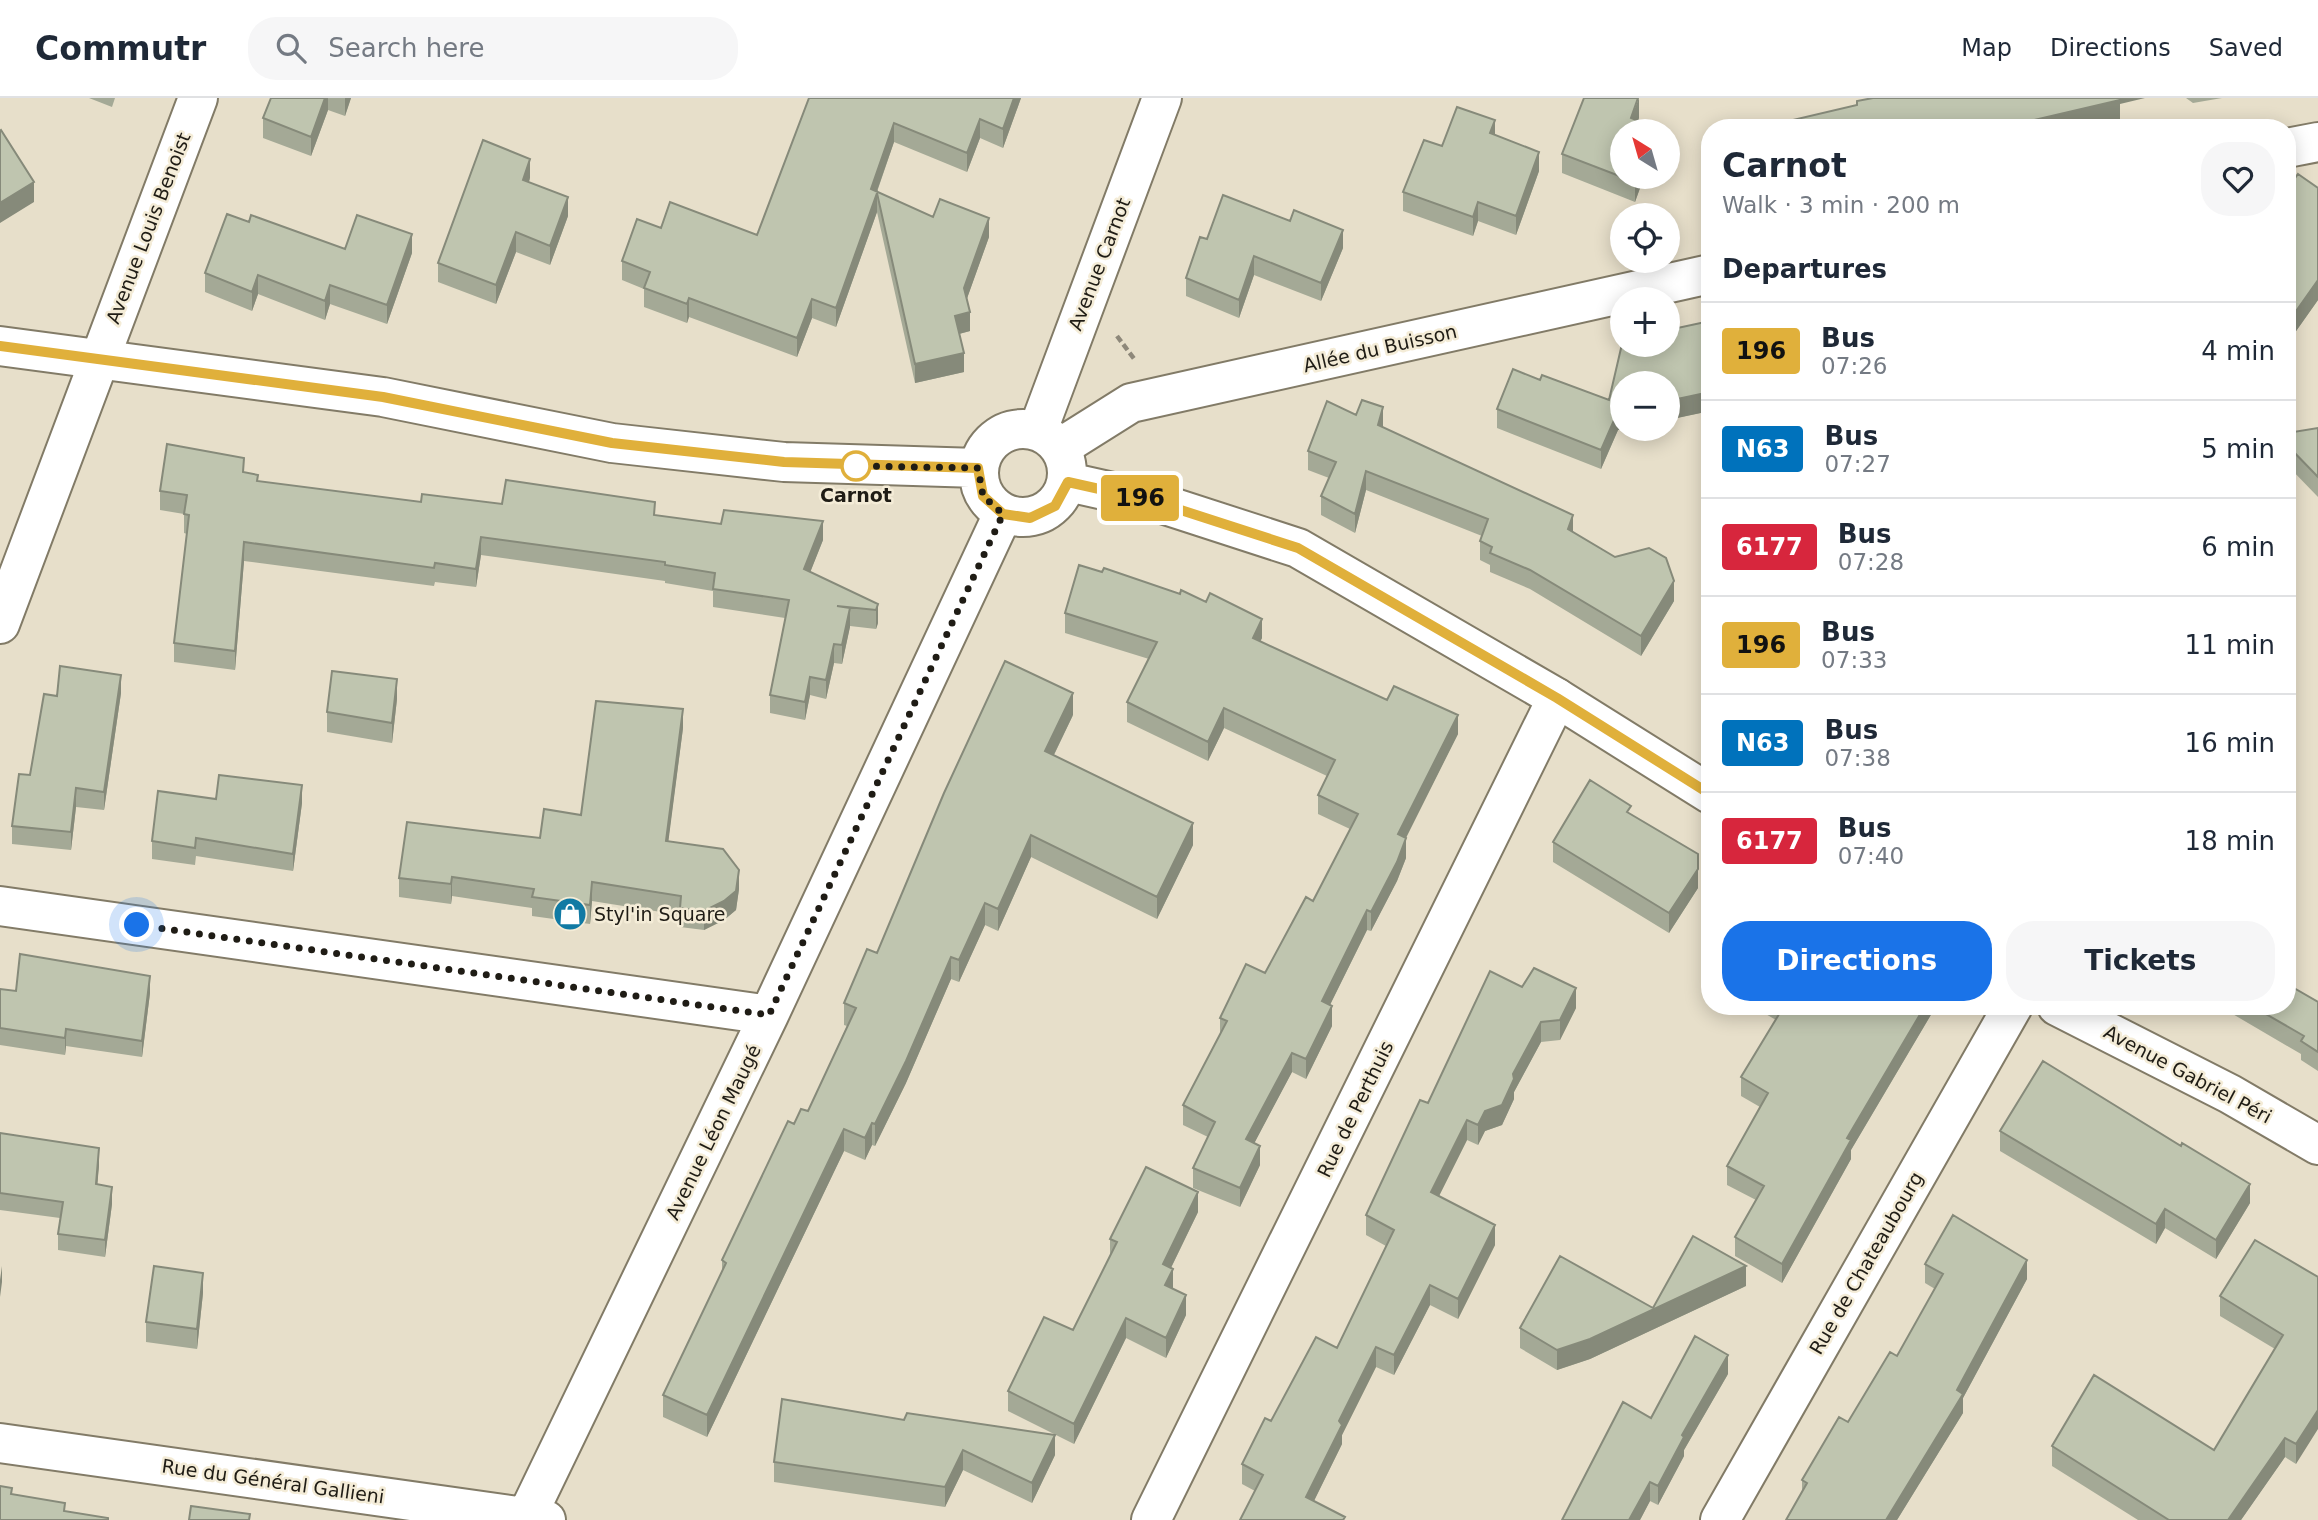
<!DOCTYPE html>
<html lang="en">
<head>
<meta charset="utf-8">
<style>
  body { margin:0; font-family:"DejaVu Sans",sans-serif; background:#f6f6f7; color:#1f2937; height:100vh; display:flex; flex-direction:column; font-size:26px; white-space:nowrap }
  * { box-sizing:border-box; margin:0 }
  p { font-size:23px; color:#747a83 }
  .icon { flex:none; width:38px; height:38px; fill:none; stroke:currentColor; stroke-width:2; stroke-linecap:round; stroke-linejoin:round }
  .map { position:relative; flex:1; overflow:hidden }
  .panel { position:absolute; left:1701px; top:21px; width:595px; height:896px; display:flex; flex-direction:column; background:#fff; border-radius:28px; box-shadow:0 4px 18px #0003 }
  .panel>* { flex:none }
  .badge { padding:0 14px; border-radius:5px; font-size:24px; line-height:46px }
  .needle { width:46px; rotate:323deg }
  .tools { position:absolute; left:1610px; top:21px; display:grid; gap:14px }
  .tools a { display:grid; place-items:center; width:70px; height:70px; border-radius:50%; background:#fff; box-shadow:0 4px 18px #0003; font-size:35px }
  .you { position:absolute; width:35px; height:35px; margin:-18px; border:5px solid #fff; border-radius:50%; background:#1a73e8; box-shadow:0 0 0 10px #1a73e833 }
  .map>.badge { position:absolute; translate:-50% -50%; box-shadow:0 0 0 4px #fff }
  h2 { padding:0 21px; font-size:26px; line-height:63px }
  .round { display:grid; place-items:center; flex:none; width:74px; height:74px; border-radius:28px; background:#f6f6f7 }
  .headline { display:flex; align-items:center; justify-content:space-between; height:119px; padding:0 21px }
  h1 { font-size:33px; font-weight:700; line-height:52px }
  .cta { display:flex; gap:14px; margin-top:auto; padding:14px 21px }
  .cta a { flex:1; height:80px; border-radius:28px; background:#1a73e8; color:#fff; font-size:28px; font-weight:700; line-height:80px; text-align:center }
  .cta a+a { background:#f6f6f7; color:#1f2937 }
  ul { padding:0; list-style:none }
  li { display:flex; align-items:center; gap:21px; height:98px; padding:0 21px; border-top:2px solid #e0e1e3 }
  li div { flex:1 }
  li b { display:block; font-size:26px }
  li em { font-style:normal }
  li .badge { min-width:77px; font-weight:700; text-align:center }
  header { display:flex; align-items:center; gap:42px; box-sizing:border-box; height:98px; padding:0 35px; background:#fff; border-bottom:2px solid #e0e1e3 }
  header strong { font-size:33px }
  nav { display:flex; gap:38px; margin-inline-start:auto; font-size:24px }
  .search { width:490px; height:63px; background:#f6f6f7; display:flex; align-items:center; gap:18px; box-sizing:border-box; padding:0 24px; border-radius:28px; color:#747a83; font-size:26px }
  .map>svg:first-child { display:block }
  .lines { fill:none; stroke-linecap:round; stroke-linejoin:round }
  .minor-casing { stroke:#827b67; stroke-width:42 }
  .tertiary-casing { stroke:#827b67; stroke-width:42 }
  .path { stroke:#8e887a; stroke-width:4.5; stroke-dasharray:7 3.5; stroke-linecap:butt }
  .minor { stroke:#fff; stroke-width:38 }
  .tertiary { stroke:#fff; stroke-width:38 }
  .wall { fill:#a4a996 }
  .shaded-wall { fill:#868a7a }
  .building { fill:#bfc5af; stroke:#868a7a; stroke-width:2 }
  .line-casing { stroke:#fff; stroke-width:16 }
  .line { stroke:#e0b03b; stroke-width:10 }
  .walk { stroke:#1f1c15; stroke-width:7; stroke-dasharray:0 12.6 }
  .stop-dot { fill:#fff; stroke:#e0b03b; stroke-width:3.5 }
  .labels { text-anchor:middle; dominant-baseline:central; stroke-width:5; stroke-linejoin:round; paint-order:stroke }
  .street-label { font-size:19px; fill:#1f1c15; stroke:#f4ecd7 }
  .stop-label { font-size:19px; font-weight:bold; fill:#1f1c15; stroke:#f4ecd7 }
  .poi-label { font-size:19px; fill:#1f1c15; stroke:#f4ecd7; text-anchor:start }
</style>
</head>
<body>
<header>
<strong>Commutr</strong>
<div class="search"><svg class="icon" aria-label="search" viewBox="0 0 24 24"><circle cx="10" cy="10" r="6"/><path d="M15 15l6 6"/></svg>Search here</div>
<nav><a>Map</a><a>Directions</a><a>Saved</a></nav>
</header>
<div class="map">
<svg width="2318" height="1422" viewBox="0 0 2318 1422">
  <rect width="100%" height="100%" fill="#e7dfca"/>
  <g class="lines">
    <defs>
      <path id="minor" d="M2287,50L2318,44
        M1038,332L1162,0
        M1061,349L1131,305L1710,176
        M0,526L198,0
        M0,808L769,917
        M0,1345L546,1422
        M525,1422L769,917L1003,416
        M1151,1422L1557,600
        M1720,1422L2013,908"/>
      <path id="tertiary" d="M0,248L383,299L612,345L784,364L978,370
        M979 375a44 44 0 1 1 88 0a44 44 0 1 1-88 0Z
        M1068,384L1153,403L1298,450L1557,600L1710,696
        M2057,908L2230,996L2318,1047"/>
    </defs>
    <use href="#minor" class="minor-casing"/>
    <use href="#tertiary" class="tertiary-casing"/>
    <path class="path" d="M1117,238L1135,262"/>
    <use href="#minor" class="minor"/>
    <use href="#tertiary" class="tertiary"/>
  </g>
  <path class="wall" d="M89,0H115L112,9Z
    M271,0H351L345,18L328,12L311,58L263,40V20Z
    M809,0H1021L1003,50L980,40L967,74L894,44L877,94L933,119L989,139L967,200L970,233L959,236L964,274L915,285L877,114L836,229L812,220L797,259L689,219L687,225L644,209V191L622,182V163L661,130L757,137Z
    M2186,0H2222L2193,5Z
    M1639,20L1638,23L1654,33L1622,79H1644L1635,104L1562,75V56Z
    M1495,37L1539,73L1516,137L1478,123L1473,138L1403,113V94L1442,48Z
    M530,80L529,84L568,118L550,167L516,154L496,206L438,184V165Z
    M2318,90V202L2294,236L2287,207V91Z
    M1290,123L1343,150L1321,203L1254,177L1239,220L1186,198V180L1207,141Z
    M249,124L345,151L412,155L387,226L330,206L325,222L258,196L252,213L205,194V175Z
    M1710,223V313L1618,332L1601,371L1497,330V311L1540,282L1609,302Z
    M1383,329L1573,434L1674,503L1641,558L1530,491L1490,474V467L1480,462V443L1482,438L1366,392L1355,435L1321,417V398L1329,380L1308,372V353Z
    M2318,330V399L2287,367V335Z
    M244,374L258,383L421,404L502,406L655,418L823,442L810,474L878,506V525L876,531L850,528L842,566L834,565L826,601L810,597L805,622L770,615V597L785,520L713,509V493L665,485V483L481,457L476,489L435,484L434,488L244,463L235,572L174,564V545L187,436L184,435V416L160,412V393Z
    M1065,515L1262,540L1260,543L1458,636L1405,740L1406,760L1397,783L1371,833L1367,832L1330,907L1332,928L1306,981L1292,974L1254,1045L1260,1067L1240,1109L1193,1090V1070L1208,1039L1183,1027V1007L1220,936V920L1265,875L1313,803L1350,731L1318,716V697L1327,678L1224,630L1208,663L1127,624V604L1149,561L1065,535Z
    M121,595L104,712L76,709L71,752L12,746V728L57,598Z
    M397,601L392,645L327,634V614Z
    M1073,617L1054,657L1193,747L1157,821L1031,759L998,833L985,827L959,884L951,881L906,985L875,1048L872,1047L865,1062L844,1053L707,1339L663,1319V1297L722,1174V1162L794,1026L808,1013L847,928L844,927V905L877,855Z
    M683,630L668,743L739,791L736,812L724,822L704,832L680,829V817L592,803L590,826L532,818V810L452,798L451,806L399,799V780L540,740L581,717Z
    M216,701L302,705L293,773L196,758L195,767L152,761V743Z
    M1631,716L1698,790L1669,835L1553,764V744Z
    M1522,889L1576,910L1560,942L1541,944L1514,994V1001L1502,1027L1485,1033L1478,1047L1467,1042L1439,1098L1495,1147L1458,1221L1430,1207L1394,1277L1376,1269L1342,1337V1346L1314,1403L1345,1422L1255,1393L1242,1386V1366L1271,1323L1337,1250L1386,1148L1366,1137V1117L1428,1005Z
    M0,891L16,893L150,895L142,959L66,948L65,957L0,947Z
    M2318,904V973L2301,962V956L2219,908H2287Z
    M1752,908H1932V915L1851,1052V1061L1782,1185L1735,1158V1139L1756,1102L1727,1087V1068L1760,1009L1741,998V979L1776,922Z
    M2000,1033L2181,1048L2250,1105L2216,1161L2165,1130L2156,1146L2000,1053Z
    M0,1035L99,1067L97,1087L112,1106L105,1159L58,1152V1136L60,1120L0,1112Z
    M1198,1114L1171,1170L1173,1191L1186,1217L1166,1260L1126,1240L1074,1346L1008,1313V1293L1073,1232L1110,1158V1141Z
    M1925,1166L2027,1181L1963,1300V1315L1897,1422H1786L1802,1395V1382L1848,1324L1897,1258L1935,1191L1925,1185Z
    M2318,1179L2296,1366L2285,1359L2241,1422H2138L2052,1368V1348L2214,1352L2275,1251L2220,1218V1198Z
    M1746,1188L1590,1261L1557,1272L1520,1250V1230L1653,1210Z
    M203,1195L197,1251L146,1244V1224Z
    M1728,1276L1684,1352V1358L1658,1407L1650,1403L1640,1422L1651,1320Z
    M904,1322L1055,1357L1032,1405L963,1372L945,1409L774,1384V1364Z"/>
  <path class="shaded-wall" d="M325,0H328V12L311,58V39Z
    M345,0H351L345,18Z
    M1014,0H1021L1003,50V31Z
    M1639,0V20L1634,33L1631,20Z
    M2116,0H2145L2120,6V22L2085,30H2000Z
    M980,21V40L967,74V55Z
    M1495,22V41L1490,35Z
    M894,25V44L871,110V91Z
    M1539,54V73L1516,137V118Z
    M530,61V80L523,101V82Z
    M1637,79H1644L1635,104V84Z
    M34,84V104L0,125V105Z
    M877,95V114L836,229V210Z
    M568,99V118L550,167V148Z
    M1478,104V123L1473,138V119Z
    M989,120V139L964,209V190Z
    M1343,132V150L1321,203V185Z
    M516,134V154L496,206V187Z
    M412,136V155L387,226V207Z
    M1254,158V177L1239,220V202Z
    M258,177V196L252,213V194Z
    M2318,182V202L2294,236V216Z
    M330,187V206L325,222V203Z
    M689,200V219L687,225V206Z
    M812,201V220L797,259V240Z
    M970,214V233L955,237V218Z
    M964,255V274L915,285V266Z
    M1710,294V313L1668,322V303Z
    M1383,309V328L1378,346V327Z
    M1622,312V331H1625L1618,332L1601,371V352L1618,313Z
    M1366,373V392L1355,435V416Z
    M1573,417V436L1568,431Z
    M823,423V442L804,490V471Z
    M481,439V457L476,489V471Z
    M244,444V463L235,572V553Z
    M1674,483V503L1641,558V538Z
    M878,506V525L876,531V512Z
    M850,510V529L842,566V547Z
    M1262,521V540L1253,559V540Z
    M834,546V565L826,601V582Z
    M121,577V595L104,712V694Z
    M810,579V597L805,622V604Z
    M397,581V601L392,645V625Z
    M1073,595V617L1045,675V653Z
    M1224,610V630L1208,663V644Z
    M683,611V630L666,762V743Z
    M1458,617V636L1398,756V736Z
    M302,687V705L293,773V756Z
    M76,690V709L71,752V734Z
    M1193,725V747L1157,821V799Z
    M1031,737V759L998,833V811Z
    M1406,740V760L1397,783L1371,833V814Z
    M1698,771V790L1669,835V815Z
    M739,772V791L736,812L724,822L704,832V813Z
    M452,779V798L451,806V786Z
    M592,784V803L590,826V807Z
    M985,805V827L959,884V862Z
    M1367,812V832L1322,923V903Z
    M951,859V881L906,985L875,1048V1026Z
    M150,878V895L142,959V943Z
    M1576,890V910L1560,942V922Z
    M1332,908V928L1306,981V961Z
    M1925,908H1932V915L1851,1052V1061L1782,1185V1166L1847,1040Z
    M1541,924V944L1514,994V1001L1502,1027L1485,1033L1478,1047V1027L1485,1013L1513,976Z
    M66,931V948L65,957V940Z
    M1292,955V974L1246,1061V1041Z
    M1467,1022V1042L1431,1114V1094Z
    M872,1025V1047L865,1062V1040Z
    M844,1031V1053L707,1339V1317Z
    M1260,1048V1067L1240,1109V1090Z
    M99,1050V1067L96,1103V1086Z
    M2250,1086V1105L2216,1161V1142Z
    M112,1089V1106L105,1159V1142Z
    M1198,1094V1114L1163,1186V1166Z
    M2165,1111V1130L2156,1146V1126Z
    M1495,1127V1147L1458,1221V1201Z
    M2027,1162V1181L1963,1300V1315L1897,1422H1886Z
    M2,1168V1184L0,1199V1182Z
    M1746,1168V1188L1590,1261L1557,1272V1252L1590,1241Z
    M1173,1171V1191L1165,1187Z
    M203,1175V1195L197,1251V1231Z
    M1430,1187V1207L1394,1277V1257Z
    M1186,1197V1217L1166,1260V1240Z
    M1126,1220V1240L1074,1346V1326Z
    M1376,1249V1269L1342,1337V1346L1306,1419V1399L1339,1323Z
    M1728,1257V1276L1684,1352V1358L1658,1407V1388L1682,1337Z
    M2318,1312V1331L2296,1366V1346Z
    M1055,1337V1357L1032,1405V1385Z
    M2285,1340V1359L2241,1422H2228Z
    M963,1352V1372L945,1409V1389Z
    M1650,1384V1403L1640,1422H1629Z"/>
  <path class="building" d="M271,0H325L311,39L263,20Z
    M809,0H1014L1003,31L980,21L967,55L894,25L871,91L933,119L940,101L989,120L964,190L970,214L955,218L964,255L915,266L877,95L836,210L812,201L797,240L689,200L687,206L644,190L650,174L622,163L637,121L661,130L670,104L757,137Z
    M1584,0H1638L1631,20L1654,29L1652,33H1622V79L1562,56Z
    M1873,0H2119L2120,2L2000,30H1759L1857,7V3Z
    M1457,9L1495,22L1490,35L1539,54L1516,118L1478,104L1473,119L1403,94L1424,42L1442,48Z
    M1,32L34,84L0,105V33Z
    M483,42L530,61L523,82L568,99L550,148L516,134L496,187L438,165Z
    M2298,76L2318,90V182L2294,216L2287,187V91Z
    M1622,79H1637L1635,84Z
    M1223,97L1290,123L1294,112L1343,132L1321,185L1254,158L1239,202L1186,180L1200,139L1207,141Z
    M227,116L249,124L251,117L345,151L357,117L412,136L387,207L330,187L325,203L258,177L252,194L205,175Z
    M1710,223V294L1668,303V285H1622V312L1618,313L1601,352L1497,311L1513,271L1540,282L1542,277L1609,302L1622,246V247H1668V232Z
    M1362,302L1383,309L1378,327L1573,417L1568,431L1615,459L1649,450L1666,460L1674,483L1641,538L1530,472L1490,455L1492,449L1480,443L1488,421L1366,373L1355,416L1321,398L1336,364L1308,353L1327,303L1356,317Z
    M2318,330V379L2287,347V335Z
    M167,346L244,360L243,374L258,377L257,383L421,404L422,396L502,406L506,382L655,404L654,417L721,426L724,412L823,423L804,471L878,506L876,512L837,508L850,510L842,547L834,546L826,582L810,579L805,604L770,597L789,502L713,491L715,475L665,467V464L481,439L476,471L435,465L434,470L244,444L235,553L174,545L189,417L184,416L187,397L160,393Z
    M1079,467L1102,474L1104,470L1180,496L1181,492L1206,504L1210,495L1262,521L1253,540L1387,602L1394,588L1458,617L1398,736L1406,740L1397,764L1371,814L1367,812L1322,903L1332,908L1306,961L1292,955L1246,1041L1260,1048L1240,1090L1193,1070L1215,1024L1183,1007L1227,923L1220,920L1246,866L1265,875L1306,799L1313,803L1358,716L1318,697L1335,662L1224,610L1208,644L1127,604L1157,544L1065,515Z
    M1005,563L1073,595L1045,653L1193,725L1157,799L1031,737L998,811L985,805L959,862L951,859L906,963L875,1026L872,1025L865,1040L844,1031L707,1317L663,1297L726,1165L722,1162L788,1023L794,1026L801,1011L808,1013L856,910L844,905L867,851L877,855L944,695Z
    M60,568L121,577L104,694L76,690L71,734L12,728L19,676L30,677L44,596L57,598Z
    M332,573L397,581L392,625L327,614Z
    M596,603L683,611L666,743L723,751L739,772L736,793L724,803L704,813L680,810L681,798L592,784L590,807L532,799L534,791L452,779L451,786L399,780L407,724L540,740L544,711L581,717Z
    M219,677L302,687L293,756L196,740L195,750L152,743L158,693L216,701Z
    M1590,682L1631,708L1627,714L1698,756V771L1669,815L1553,744Z
    M20,856L150,878L142,943L66,931L65,940L0,930V891L16,893Z
    M1534,870L1576,890L1560,922L1541,924L1513,976L1514,981L1502,1007L1485,1013L1478,1027L1467,1022L1431,1094L1495,1127L1458,1201L1430,1187L1394,1257L1376,1249L1339,1323L1342,1327L1306,1399L1345,1419L1343,1422H1240L1263,1377L1242,1366L1265,1320L1271,1323L1316,1239L1337,1250L1394,1132L1366,1117L1420,1002L1428,1005L1490,873L1522,889Z
    M2287,886L2318,904V954L2301,943L2304,938L2252,908H2287Z
    M1784,908H1925L1847,1040L1851,1042L1782,1166L1735,1139L1764,1088L1727,1068L1768,995L1741,979Z
    M2043,963L2181,1048L2182,1045L2250,1086L2216,1142L2165,1111L2156,1126L2000,1033Z
    M0,1035L99,1050L96,1086L112,1089L105,1142L58,1136L63,1104L0,1095Z
    M1146,1069L1198,1094L1163,1166L1173,1171L1165,1187L1186,1197L1166,1240L1126,1220L1074,1326L1008,1293L1044,1219L1073,1232L1117,1144L1110,1141Z
    M1953,1117L2027,1162L1957,1292L1963,1296L1886,1422H1786L1807,1385L1802,1382L1839,1319L1848,1324L1890,1254L1897,1258L1943,1176L1925,1166Z
    M1693,1138L1746,1168L1590,1241L1557,1252L1520,1230L1560,1158L1653,1210Z
    M2255,1142L2318,1179V1312L2296,1346L2285,1340L2228,1422H2169L2052,1348L2094,1277L2214,1352L2283,1237L2220,1198Z
    M154,1168L203,1175L197,1231L146,1224Z
    M1695,1238L1728,1257L1682,1337L1684,1339L1658,1388L1650,1384L1629,1422H1562L1623,1304L1651,1320Z
    M782,1301L904,1322L907,1315L1055,1337L1032,1385L963,1352L945,1389L774,1364Z
    M0,1388L12,1390L11,1396L65,1405L64,1413L108,1420V1422H0Z
    M191,1408L250,1416L249,1422H189Z"/>
  <g class="lines">
    <defs>
      <path id="line" d="M0,248L383,299L612,345L784,364L978,370L983,398L1003,416L1030,420L1055,408L1068,384L1153,403L1298,450L1557,600L1710,696"/>
    </defs>
    <use href="#line" class="line-casing"/>
    <use href="#line" class="line"/>
    <path class="walk" d="M137,827L769,917L1003,416L983,398L978,370L856,368"/>
  </g>
  <defs>
    <symbol id="shop-disc" viewBox="-11 -11 22 22"><circle r="9.5" fill="#117aa4" stroke="#f4ecd7"/><path d="M-5-2.5h2.3a2.7 3.5 0 0 1 5.4 0H5L5.5 6h-11ZM-1.5-2.5h3a1.5 2.3 0 0 0-3 0Z" fill="#fff"/></symbol>
  </defs>
  <g fill-rule="evenodd">
    <use href="#shop-disc" x="551" y="797" width="38" height="38"/>
  </g>
  <circle class="stop-dot" cx="856" cy="368" r="14"/>
  <g class="labels">
    <g class="street-label">
      <text transform="translate(148 130) rotate(-69)">Avenue Louis Benoist</text>
      <text transform="translate(1099 166) rotate(-69)">Avenue Carnot</text>
      <text transform="translate(1380 250) rotate(-13)">Allée du Buisson</text>
      <text transform="translate(2188 976) rotate(28)">Avenue Gabriel Péri</text>
      <text transform="translate(1355 1011) rotate(-64)">Rue de Perthuis</text>
      <text transform="translate(713 1034) rotate(-64)">Avenue Léon Maugé</text>
      <text transform="translate(1866 1165) rotate(-60)">Rue de Chateaubourg</text>
      <text transform="translate(273 1383) rotate(8)">Rue du Général Gallieni</text>
    </g>
    <g class="stop-label">
      <text x="856" y="397">Carnot</text>
    </g>
    <g class="poi-label">
      <text x="594" y="816">Styl'in Square</text>
    </g>
  </g>
</svg>
<div class="tools">
<a><svg class="needle" viewBox="-14 -14 28 28"><path d="M0-13l5 13h-10z" fill="#e53935"/><path d="M0 13l5-13h-10z" fill="#747a83"/></svg></a>
<a><svg class="icon" aria-label="locate" viewBox="0 0 24 24"><circle cx="12" cy="12" r="6"/><path d="M12 2v4M12 18v4M2 12h4M18 12h4"/></svg></a>
<a>+</a>
<a>−</a>
</div>
<div class="you" style="left:137px;top:827px"></div>
<b class="badge" style="left:1140px;top:400px;background:#e0b03b;color:#111">196</b>
<section class="panel">
<div class="headline"><div><h1>Carnot</h1><p>Walk · 3 min · 200 m</p></div><a class="round"><svg class="icon" aria-label="heart" viewBox="0 0 24 24"><path d="M12 20l-8-8c-3-5 5-10 8-4 3-6 11-1 8 4z"/></svg></a></div>
<h2>Departures</h2>
<ul>
<li><span class="badge" style="background:#e0b03b;color:#111">196</span><div><b>Bus</b><p>07:26</p></div><em>4 min</em></li>
<li><span class="badge" style="background:#0072bc;color:#fff">N63</span><div><b>Bus</b><p>07:27</p></div><em>5 min</em></li>
<li><span class="badge" style="background:#d7263d;color:#fff">6177</span><div><b>Bus</b><p>07:28</p></div><em>6 min</em></li>
<li><span class="badge" style="background:#e0b03b;color:#111">196</span><div><b>Bus</b><p>07:33</p></div><em>11 min</em></li>
<li><span class="badge" style="background:#0072bc;color:#fff">N63</span><div><b>Bus</b><p>07:38</p></div><em>16 min</em></li>
<li><span class="badge" style="background:#d7263d;color:#fff">6177</span><div><b>Bus</b><p>07:40</p></div><em>18 min</em></li>
</ul>
<div class="cta"><a>Directions</a><a>Tickets</a></div>
</section>
</div>
</body>
</html>
